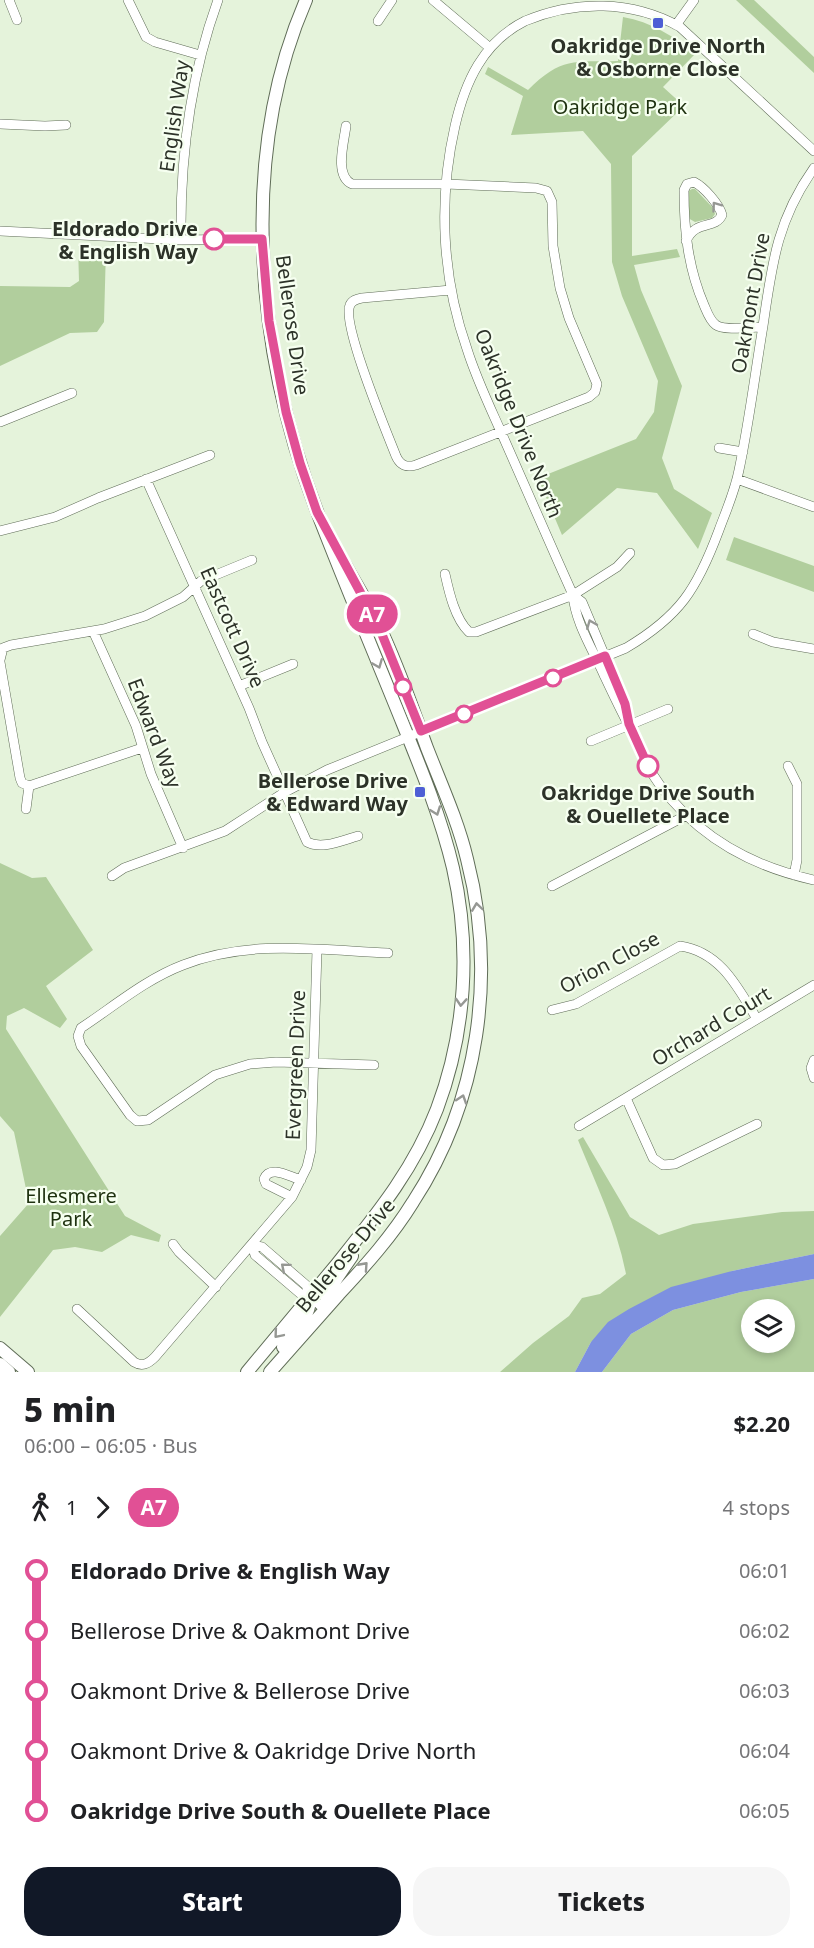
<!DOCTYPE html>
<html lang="en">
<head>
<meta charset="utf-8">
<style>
  body { margin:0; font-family:"Noto Sans",sans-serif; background:#f6f6f6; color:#202124; height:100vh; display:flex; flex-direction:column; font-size:22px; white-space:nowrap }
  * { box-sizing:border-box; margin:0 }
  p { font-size:20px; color:#757577 }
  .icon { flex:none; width:33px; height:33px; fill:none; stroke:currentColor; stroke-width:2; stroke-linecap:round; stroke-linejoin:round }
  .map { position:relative; height:1372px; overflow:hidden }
  .drawer { display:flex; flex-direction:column; background:#fff; flex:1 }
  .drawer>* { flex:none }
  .badge { padding:0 12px; border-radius:20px; font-size:21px; line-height:39px }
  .controls { position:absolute; left:741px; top:1299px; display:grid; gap:12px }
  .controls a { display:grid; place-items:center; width:54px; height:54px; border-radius:50%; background:#fff; box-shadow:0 3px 9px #0003; font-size:30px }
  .map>.badge { position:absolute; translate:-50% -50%; box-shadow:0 0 0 3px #fff }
  .legs { display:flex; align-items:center; gap:9px; height:66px; padding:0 24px; font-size:20px }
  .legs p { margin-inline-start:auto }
  .overview { display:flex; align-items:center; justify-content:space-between; height:102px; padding:0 24px }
  h1 { font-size:33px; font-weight:800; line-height:45px }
  .cta { display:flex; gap:12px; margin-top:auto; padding:12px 24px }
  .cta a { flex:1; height:69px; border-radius:24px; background:#111827; color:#fff; font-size:24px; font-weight:800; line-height:69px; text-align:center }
  .cta a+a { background:#f6f6f6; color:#202124 }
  ul { padding:0 24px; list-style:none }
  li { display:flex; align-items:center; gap:21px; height:60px; font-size:22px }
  li i { display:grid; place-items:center; width:9px; height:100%; margin:0 8px; background:currentColor }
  li i::after { content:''; width:15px; height:15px; margin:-8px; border:4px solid; border-radius:50%; background:#fff }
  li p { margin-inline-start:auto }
  li:first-child i { background:linear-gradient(#0000 50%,currentColor 0) }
  li:last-child i { background:linear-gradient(currentColor 50%,#0000 0) }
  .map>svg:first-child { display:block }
  .green { fill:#b1ce9d; fill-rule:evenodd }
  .water { fill:#7d90e0 }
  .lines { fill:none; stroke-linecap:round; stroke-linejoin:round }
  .minor-casing { stroke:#5f6c57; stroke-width:10 }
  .major-casing { stroke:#5f6c57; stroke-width:14 }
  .minor { stroke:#fff; stroke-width:9 }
  .major { stroke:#fff; stroke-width:12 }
  .oneway { stroke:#969894 }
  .line-1-casing { stroke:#fff; stroke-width:14 }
  .line-1 { stroke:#e15095; stroke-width:9 }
  .poi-dot { fill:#4e5fd5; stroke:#f6fff0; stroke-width:2 }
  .stop-1-dot { fill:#fff; stroke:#e15095; stroke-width:3 }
  .labels { text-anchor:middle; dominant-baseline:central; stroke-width:4.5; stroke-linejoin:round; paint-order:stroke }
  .poi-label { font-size:20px; font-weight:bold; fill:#2c3228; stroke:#f6fff0 }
  .park-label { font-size:20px; fill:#1e310f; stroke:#f6fff0 }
  .street-label { font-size:20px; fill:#2c3228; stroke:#f6fff0 }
  .stop-label { font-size:20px; font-weight:bold; fill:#2c3228; stroke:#f6fff0; text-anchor:end }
</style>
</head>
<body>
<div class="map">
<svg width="814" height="1372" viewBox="0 0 814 1372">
  <rect width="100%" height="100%" fill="#e5f3db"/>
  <path class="green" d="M736,0H754L814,57V73Z
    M623,17C651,22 674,36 695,54L663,87L684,106L632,156V256L677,249L680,257L634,265L641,290L682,386L662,458L674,489L712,513L698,549L657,493L617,488L562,535L538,478L636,439L654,412L658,381L622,296L612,262L611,164L583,131L511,135L523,96L485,74L488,67L528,90C561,57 574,62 618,61Z
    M692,189H695L713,208L715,214L712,218L695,222L688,218L687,192Z
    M78,246L106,248L104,322L97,332L70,333L0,366V286L70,287L79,281Z
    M734,537L814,566V592L726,560Z
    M0,863L32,878L46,877L93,950L46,986L67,1019L60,1028L24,1008L7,1016L6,1029L125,1216L161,1235L159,1242L131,1235L102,1252L75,1247L53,1250L0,1317V1236L29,1203L14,1132L0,1116Z
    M583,1137L630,1217L659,1235L693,1224L782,1212L814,1211V1254L732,1271L591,1342L575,1372H500L533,1343L569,1316L582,1298L600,1294L626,1274C617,1227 596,1184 578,1140Z
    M814,1279V1372H602L631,1334L673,1310L741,1292ZM752,1310H784V1342H752Z"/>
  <path class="water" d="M814,1254V1279L741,1292L673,1310L631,1334L602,1372H575L591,1342L608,1322L629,1309L671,1287L732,1271Z"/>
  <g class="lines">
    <defs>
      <path id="minor" d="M9,0L17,20
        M128,0L146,37L155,42L200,55
        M433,0L490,48
        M378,21L392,0
        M676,25L694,0
        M0,124L45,126L66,125
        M346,126C344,142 334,176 352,184H446L536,188L547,191L552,202L553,246L560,288L569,318L597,384L595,392L589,397L416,465C406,468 400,465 396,456C387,433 341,323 350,305C352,300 357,299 362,298L451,290
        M814,151L680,27C632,0 575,0 525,21C483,42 465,82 455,126C438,200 442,278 467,349C477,381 492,411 505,441C528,493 550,544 573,595C575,622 593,650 604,675C612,692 619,707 628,724C636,738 640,755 649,769C687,830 745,865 814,880
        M0,231L181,240L262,239
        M181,240C180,158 190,77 218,0
        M686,241C696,219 715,230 722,215C719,204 704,187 694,182L687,184L684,190C684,230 688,268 704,305C707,312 710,321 716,325C724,331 752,327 762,327
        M0,422L72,393
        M719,448L743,452
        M146,479L249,708L262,742L307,842C322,850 343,840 358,836
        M737,479L814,507
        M0,531L55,517L98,498L210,455
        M445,574C449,592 455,619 469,632H476L573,595L617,567L630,553
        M573,595L582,602L625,704L628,720
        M93,631L136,726L151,774L183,848
        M753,634L773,642L814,649
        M0,660L3,648L11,645L104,629L145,616L183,597L201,581L252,560
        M0,662L20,778L22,783L29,786
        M239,686L293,664
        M591,741L668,709
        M788,766L797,784V860L794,875
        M26,809L29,786L142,748
        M112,876L124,868L225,831L285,792L327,770L626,648C680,616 697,589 719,530C726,511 735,491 739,470C749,423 755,374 763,326C772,264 777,220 814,168
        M552,886L685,816
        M552,1010L576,1004L680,946C721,952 738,988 757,1019
        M814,1060L811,1068L814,1078
        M374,1065L276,1062L250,1064L215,1075L148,1120L137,1121L130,1115L81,1046L78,1036L81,1028C113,1007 146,979 183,965C248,939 320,950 388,953
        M626,1098L653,1158L663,1165L675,1164L757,1124
        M579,1126L814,985
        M292,1197L266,1184L264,1179C270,1164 290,1177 301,1180
        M173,1244L179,1252L216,1287
        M252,1245L255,1255L302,1295L310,1296L325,1310
        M252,1245L262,1247L306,1285L310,1296
        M77,1309L134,1362C142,1367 148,1364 155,1357L292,1197L307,1167L311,1150L317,950"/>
      <path id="major" d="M325,1310L328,1291L352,1256
        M283,1347C293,1334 310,1316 310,1300
        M0,1348L28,1372
        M0,1364L9,1372
        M247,1372C277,1336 307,1300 337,1264C377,1214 414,1169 437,1109C466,1032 471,947 453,868C440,813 417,759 396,707C370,643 343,579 318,514C257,356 237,159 306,0
        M270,1372C293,1346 316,1320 339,1294C366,1265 392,1236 413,1202C479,1101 497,975 467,859C458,821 441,784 427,748C412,707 398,665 379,626C369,605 357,586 346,566"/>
    </defs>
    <use href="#minor" class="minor-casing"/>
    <use href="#major" class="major-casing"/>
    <use href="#minor" class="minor"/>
    <use href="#major" class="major"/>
  </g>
  <defs><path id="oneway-chevron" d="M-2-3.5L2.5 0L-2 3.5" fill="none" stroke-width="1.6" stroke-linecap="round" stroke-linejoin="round" transform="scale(1.5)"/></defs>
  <g class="oneway">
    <use href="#oneway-chevron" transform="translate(716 206) rotate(-126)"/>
    <use href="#oneway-chevron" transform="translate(591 624) rotate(-112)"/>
    <use href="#oneway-chevron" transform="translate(378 664) rotate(68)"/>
    <use href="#oneway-chevron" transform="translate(436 811) rotate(70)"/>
    <use href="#oneway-chevron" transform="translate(477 907) rotate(-98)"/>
    <use href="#oneway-chevron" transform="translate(461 1002) rotate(94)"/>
    <use href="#oneway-chevron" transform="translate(462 1099) rotate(-72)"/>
    <use href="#oneway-chevron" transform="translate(364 1266) rotate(-48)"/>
    <use href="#oneway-chevron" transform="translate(285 1267) rotate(-140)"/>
    <use href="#oneway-chevron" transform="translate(278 1334) rotate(130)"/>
  </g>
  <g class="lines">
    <defs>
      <path id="line-1" d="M214,239H262L269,321L286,412L300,463L317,512L379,627L421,731L605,656L625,704L629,724L648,766"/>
    </defs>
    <use href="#line-1" class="line-1-casing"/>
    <use href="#line-1" class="line-1"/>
  </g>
  <g class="poi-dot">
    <rect x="652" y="17" width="12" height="12" rx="3"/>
    <rect x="414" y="786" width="12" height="12" rx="3"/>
  </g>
  <g class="stop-1-dot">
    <circle cx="214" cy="239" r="10"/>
    <circle cx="553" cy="678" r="8"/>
    <circle cx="403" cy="687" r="8"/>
    <circle cx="464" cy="714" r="8"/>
    <circle cx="648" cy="766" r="10"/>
  </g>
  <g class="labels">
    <g class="poi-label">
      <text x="658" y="45">Oakridge Drive North<tspan x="658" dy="23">&amp; Osborne Close</tspan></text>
      <text x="408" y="780" text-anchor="end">Bellerose Drive<tspan x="408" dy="23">&amp; Edward Way</tspan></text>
    </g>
    <g class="park-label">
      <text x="620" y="106">Oakridge Park</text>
      <text x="71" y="1195">Ellesmere<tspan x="71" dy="23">Park</tspan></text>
    </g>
    <g class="street-label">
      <text transform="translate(174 116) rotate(-82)">English Way</text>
      <text transform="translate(750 303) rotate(-80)">Oakmont Drive</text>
      <text transform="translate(293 325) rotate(82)">Bellerose Drive</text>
      <text transform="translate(519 423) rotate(68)">Oakridge Drive North</text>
      <text transform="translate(233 627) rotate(66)">Eastcott Drive</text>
      <text transform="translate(155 733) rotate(69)">Edward Way</text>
      <text transform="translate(609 962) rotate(-28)">Orion Close</text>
      <text transform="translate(711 1026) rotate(-31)">Orchard Court</text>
      <text transform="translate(295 1065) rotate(-88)">Evergreen Drive</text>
      <text transform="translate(345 1255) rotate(-50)">Bellerose Drive</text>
    </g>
    <g class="stop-label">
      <text x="198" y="228">Eldorado Drive<tspan x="198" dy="23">&amp; English Way</tspan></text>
      <text x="648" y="792" text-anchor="middle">Oakridge Drive South<tspan x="648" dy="23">&amp; Ouellete Place</tspan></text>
    </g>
  </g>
</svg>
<div class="controls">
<a><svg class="icon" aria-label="layers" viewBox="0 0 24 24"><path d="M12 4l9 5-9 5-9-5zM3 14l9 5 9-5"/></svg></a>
</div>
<b class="badge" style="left:372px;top:614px;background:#e15095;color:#fff">A7</b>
</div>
<section class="drawer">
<div class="overview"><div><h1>5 min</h1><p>06:00 – 06:05 · Bus</p></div><b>$2.20</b></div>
<div class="legs"><svg class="icon" aria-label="walk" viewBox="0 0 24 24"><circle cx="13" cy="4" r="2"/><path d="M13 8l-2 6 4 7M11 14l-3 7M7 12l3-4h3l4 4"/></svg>1<svg class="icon" aria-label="forward" viewBox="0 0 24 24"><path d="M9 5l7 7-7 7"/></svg><b class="badge" style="background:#e15095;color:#fff">A7</b><p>4 stops</p></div>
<ul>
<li><i style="color:#e15095"></i><b>Eldorado Drive &amp; English Way</b><p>06:01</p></li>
<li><i style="color:#e15095"></i><span>Bellerose Drive &amp; Oakmont Drive</span><p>06:02</p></li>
<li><i style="color:#e15095"></i><span>Oakmont Drive &amp; Bellerose Drive</span><p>06:03</p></li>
<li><i style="color:#e15095"></i><span>Oakmont Drive &amp; Oakridge Drive North</span><p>06:04</p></li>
<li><i style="color:#e15095"></i><b>Oakridge Drive South &amp; Ouellete Place</b><p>06:05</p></li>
</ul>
<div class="cta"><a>Start</a><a>Tickets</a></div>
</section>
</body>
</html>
